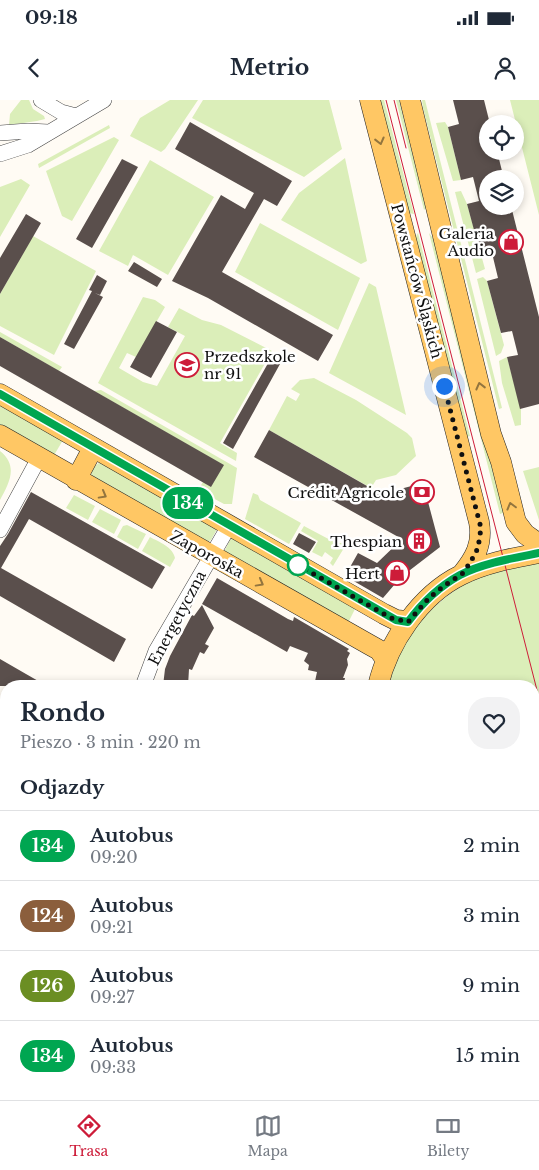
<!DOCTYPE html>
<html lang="pl">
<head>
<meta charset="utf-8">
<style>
  body { margin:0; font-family:"Libre Baskerville",serif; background:#f2f2f3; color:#1f2937; height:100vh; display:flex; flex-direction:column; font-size:19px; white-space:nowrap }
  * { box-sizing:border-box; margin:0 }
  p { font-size:16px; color:#747a83 }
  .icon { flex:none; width:28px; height:28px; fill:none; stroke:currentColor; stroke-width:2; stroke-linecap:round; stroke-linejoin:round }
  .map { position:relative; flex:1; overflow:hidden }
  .side { position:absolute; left:0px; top:580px; width:540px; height:420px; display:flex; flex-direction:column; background:#fff; border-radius:20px 20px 0 0; box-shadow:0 2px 8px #0003 }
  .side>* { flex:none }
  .badge { padding:0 10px; border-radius:16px; font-size:18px; line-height:32px }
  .tools { position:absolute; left:479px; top:15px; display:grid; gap:10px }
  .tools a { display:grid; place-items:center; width:45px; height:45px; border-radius:50%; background:#fff; box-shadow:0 2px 8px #0003; font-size:25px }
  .you { position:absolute; width:25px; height:25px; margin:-12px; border:4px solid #fff; border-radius:50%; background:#1a73e8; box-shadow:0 0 0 8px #1a73e833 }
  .map>.badge { position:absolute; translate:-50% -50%; box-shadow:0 0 0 2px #fff }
  h2 { padding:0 20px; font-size:19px; line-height:45px }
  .round { display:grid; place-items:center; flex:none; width:52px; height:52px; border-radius:20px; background:#f2f2f3 }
  .head { display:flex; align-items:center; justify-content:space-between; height:85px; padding:0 20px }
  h1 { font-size:24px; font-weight:800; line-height:38px }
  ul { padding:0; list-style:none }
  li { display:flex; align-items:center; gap:15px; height:70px; padding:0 20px; border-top:1px solid #e0e1e3 }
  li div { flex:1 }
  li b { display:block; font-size:19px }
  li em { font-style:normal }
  li .badge { min-width:55px; font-weight:700; text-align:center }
  .status { display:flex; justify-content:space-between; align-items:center; height:35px; padding:0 25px; background:#fff; direction:ltr }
  .status svg { height:14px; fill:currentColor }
  header { display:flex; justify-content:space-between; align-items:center; height:65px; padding:0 20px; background:#fff; font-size:22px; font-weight:800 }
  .tabs { display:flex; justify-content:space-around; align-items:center; height:70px; border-top:1px solid #e0e1e3; background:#fff; font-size:14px; color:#747a83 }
  .tabs a { display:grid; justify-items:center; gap:2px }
  .tabs .on { color:#cd1c39 }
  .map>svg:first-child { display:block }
  .green { fill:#dbeeb9 }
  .building { fill:#5a4f4c }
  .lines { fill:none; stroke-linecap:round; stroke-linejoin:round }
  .minor-casing { stroke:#434343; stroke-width:16 }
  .major-casing { stroke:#212121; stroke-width:21 }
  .minor { stroke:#fff; stroke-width:15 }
  .major { stroke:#ffc764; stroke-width:20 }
  .tram { stroke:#cd1c39; stroke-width:1 }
  .oneway { stroke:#93753e }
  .line-casing { stroke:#fff; stroke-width:11 }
  .line { stroke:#00a651; stroke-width:8 }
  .walk { stroke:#101010; stroke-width:5; stroke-dasharray:0 9 }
  .stop-dot { fill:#fff; stroke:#00a651; stroke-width:2.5 }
  .labels { text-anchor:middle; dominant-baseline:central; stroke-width:5; stroke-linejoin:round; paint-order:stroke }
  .poi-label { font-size:15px; fill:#101010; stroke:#fff; text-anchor:end }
  .street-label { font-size:15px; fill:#101010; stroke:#fff }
</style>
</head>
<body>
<div class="status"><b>09:18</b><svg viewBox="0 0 49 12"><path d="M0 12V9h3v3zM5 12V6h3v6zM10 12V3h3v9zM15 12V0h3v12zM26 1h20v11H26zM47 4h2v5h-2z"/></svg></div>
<header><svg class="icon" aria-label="back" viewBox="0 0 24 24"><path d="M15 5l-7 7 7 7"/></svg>Metrio<svg class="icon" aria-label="person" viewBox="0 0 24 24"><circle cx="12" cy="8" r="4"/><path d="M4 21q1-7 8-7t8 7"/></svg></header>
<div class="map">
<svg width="539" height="1000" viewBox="0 0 539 1000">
  <rect width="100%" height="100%" fill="#fffbf4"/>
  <path class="green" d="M21,0H29L33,9L44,16L45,19L37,21L9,25L10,14Z
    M170,0H198L165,49L161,52L130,36L140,18Z
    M203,0H329L342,49L304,77L192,18Z
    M378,0H384L414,114L409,113Z
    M396,0H399L426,108L424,110Z
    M422,0H425L502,308L499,309L423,8Z
    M510,0H539V115Z
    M445,22L448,27L461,80L453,81L436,23Z
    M109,25L110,28L39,68L38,64Z
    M114,37L119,40L72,121L62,116L46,71Z
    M345,58L367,161L361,164L281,120L299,93Z
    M150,60L214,97L168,175L133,155L128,166L99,151Z
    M21,79L30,85L0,137V87Z
    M461,91L467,104L485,169L476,173L455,92Z
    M260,123L360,178L338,230L235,172Z
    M418,133L470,336L466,337L415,138Z
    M429,133L435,141L506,412L500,414Z
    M33,136L96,171L54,255L0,226V194Z
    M483,177L487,181L504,245L501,253L496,256L477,179Z
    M369,183L376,187L406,315L329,273Z
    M143,197L155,200L165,207L136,257L127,253L119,268L143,282L157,286L185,236L168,227L179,208L202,220L221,225L272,251L220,343L237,353L236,361L98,283Z
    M0,232L62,267L59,271L0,237Z
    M507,257L521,309V325L515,326L502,283L499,261Z
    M314,278L356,300L407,333L412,338L416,356L396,375L376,380L371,388L269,330L287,296L296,301L300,294L291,289L300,280Z
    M101,290L237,368L232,404H224L198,390L203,382L223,365L94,291Z
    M0,304L63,340L53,357L0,327Z
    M0,351C19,366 9,383 0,400Z
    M102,362L217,429L211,440L205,443L91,378C91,371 95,363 102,362Z
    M539,367V420L523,371Z
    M253,393L258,395L260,400L301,423L289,444L245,419Z
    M74,395L95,406L88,420L66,408Z
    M100,409L121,420L114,434L92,422Z
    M127,425L146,434L138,449L117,437L123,426Z
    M304,426L336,443H342L344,448L333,466L330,463L333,458L325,452L322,457L312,452L318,441L301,431Z
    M232,436L356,507L347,525L223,454Z
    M150,437C159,442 173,447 175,458L170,467L142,451Z
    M539,461V795L534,794V586H385C401,545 414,522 450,494C458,488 466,481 476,477C496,470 518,466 539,461Z
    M339,994H519L516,1000H345Z"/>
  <path class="building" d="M453,0H484L490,24H488V51H497L504,79H488V106H511L539,217V304L520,309L507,257L518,255L512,231L501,233L487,181L498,178L492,153L481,156L467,104L479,101L473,77L461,80L448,27L459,24Z
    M190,22L292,81L277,106L264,99L222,172L333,235L318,261L208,198L172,181L221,95L245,109L254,93L175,49Z
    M122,59L138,67L92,148L76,139Z
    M26,114L41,123L0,194V158Z
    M134,162L162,179L157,187L128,171Z
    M97,175L107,181L100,195L95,193L103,197L74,249L64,244L92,191L89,190Z
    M156,221L177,232L151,278L130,267Z
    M0,237L224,365L211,387L0,266Z
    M271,258L280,264L233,349L223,343Z
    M269,330L381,394L423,383L440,447L401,477L383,498L345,476L358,453L377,463L402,439L254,357Z
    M31,392L165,467L152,489L29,419L1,468L126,539L114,562L0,496V446L8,434Z
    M299,433L316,442L309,453L293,444Z
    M217,478L288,519L293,521L294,517L349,549L347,551L350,553L347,559L348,565L343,578H345L343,586H314L317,572L308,570L309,565L304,561L308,553L290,546L287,552L202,504Z
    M202,505L214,528L205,544L209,546L204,554L200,552L192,570L189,569L188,586H163L165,569L170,556L192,515L194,516Z
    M0,559L26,574L47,586H0Z"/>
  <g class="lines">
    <defs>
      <path id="minor" d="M41,0L61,12L76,16
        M0,33L28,31L48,32
        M0,54L28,45L104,0
        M0,430L39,358
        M143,586L156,551L229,426
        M0,893L6,903
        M0,979L6,971
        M42,994L45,1000"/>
      <path id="major" d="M370,0L479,422C483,444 475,458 462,474
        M410,0L491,334L501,362L516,422L525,434L539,444
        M0,294L384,514L396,520L408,521
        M0,335L370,545L379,550L386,560
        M76,380L93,348
        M378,586C388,543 420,495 461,475C485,463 513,458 539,453
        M534,804H539"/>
    </defs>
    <use href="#minor" class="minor-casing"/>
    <use href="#major" class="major-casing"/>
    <use href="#minor" class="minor"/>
    <use href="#major" class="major"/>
    <path class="tram" d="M386,0L539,598
      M394,0L406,48"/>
  </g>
  <defs><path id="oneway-chevron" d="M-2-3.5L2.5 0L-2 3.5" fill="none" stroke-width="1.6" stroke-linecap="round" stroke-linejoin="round" transform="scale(1.25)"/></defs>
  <g class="oneway">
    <use href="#oneway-chevron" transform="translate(380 41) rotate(76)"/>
    <use href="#oneway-chevron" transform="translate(480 286) rotate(-104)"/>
    <use href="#oneway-chevron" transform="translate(103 395) rotate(29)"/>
    <use href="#oneway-chevron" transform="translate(511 406) rotate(-105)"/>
    <use href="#oneway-chevron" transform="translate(260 483) rotate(29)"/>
  </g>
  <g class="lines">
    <defs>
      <path id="line" d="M0,294L396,520L408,522C422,503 440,486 460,475C483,463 514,458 539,453"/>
    </defs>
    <use href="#line" class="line-casing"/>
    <use href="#line" class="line"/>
    <path class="walk" d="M298,465L391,518L408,522L429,498L445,485L462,474L470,463L478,448L481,428L444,286"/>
  </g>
  <defs>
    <symbol id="shop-ring" viewBox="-11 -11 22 22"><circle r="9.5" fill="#fff" stroke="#cd1c39" stroke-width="1.5"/><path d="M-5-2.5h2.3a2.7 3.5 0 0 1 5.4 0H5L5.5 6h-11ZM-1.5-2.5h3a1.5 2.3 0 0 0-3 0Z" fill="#cd1c39"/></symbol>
    <symbol id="school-ring" viewBox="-11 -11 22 22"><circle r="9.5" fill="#fff" stroke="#cd1c39" stroke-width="1.5"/><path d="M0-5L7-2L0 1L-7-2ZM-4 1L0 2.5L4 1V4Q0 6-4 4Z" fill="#cd1c39"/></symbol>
    <symbol id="bank-ring" viewBox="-11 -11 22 22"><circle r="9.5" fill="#fff" stroke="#cd1c39" stroke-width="1.5"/><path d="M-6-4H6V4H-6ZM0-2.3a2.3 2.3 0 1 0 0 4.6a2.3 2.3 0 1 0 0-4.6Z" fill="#cd1c39"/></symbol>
    <symbol id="building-ring" viewBox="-11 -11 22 22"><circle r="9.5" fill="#fff" stroke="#cd1c39" stroke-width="1.5"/><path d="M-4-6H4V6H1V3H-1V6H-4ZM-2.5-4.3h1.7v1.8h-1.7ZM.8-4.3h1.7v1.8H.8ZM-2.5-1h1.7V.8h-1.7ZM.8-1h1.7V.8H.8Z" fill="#cd1c39"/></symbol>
  </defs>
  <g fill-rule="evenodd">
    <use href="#shop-ring" x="497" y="128" width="28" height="28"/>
    <use href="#school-ring" x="173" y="251" width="28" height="28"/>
    <use href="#bank-ring" x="408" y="378" width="28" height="28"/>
    <use href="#building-ring" x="405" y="427" width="28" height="28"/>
    <use href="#shop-ring" x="383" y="459" width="28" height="28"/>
  </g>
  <circle class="stop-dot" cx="298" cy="465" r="10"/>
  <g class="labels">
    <g class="poi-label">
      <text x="494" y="133">Galeria<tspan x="494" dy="17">Audio</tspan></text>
      <text x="204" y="256" text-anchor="start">Przedszkole<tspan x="204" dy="17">nr 91</tspan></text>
      <text x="404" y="392">Crédit Agricole</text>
      <text x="402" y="441">Thespian</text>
      <text x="380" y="473">Hert</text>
    </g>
    <g class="street-label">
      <text transform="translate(417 181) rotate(75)">Powstańców Śląskich</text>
      <text transform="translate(207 454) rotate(29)">Zaporoska</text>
      <text transform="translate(177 518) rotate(-62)">Energetyczna</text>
    </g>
  </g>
</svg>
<div class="tools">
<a><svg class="icon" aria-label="locate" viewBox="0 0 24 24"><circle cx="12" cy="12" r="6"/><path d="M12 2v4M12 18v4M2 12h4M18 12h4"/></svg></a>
<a><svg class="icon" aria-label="layers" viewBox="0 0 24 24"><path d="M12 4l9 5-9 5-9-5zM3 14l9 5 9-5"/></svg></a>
</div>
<div class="you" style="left:444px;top:286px"></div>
<b class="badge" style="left:188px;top:403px;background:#00a651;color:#fff">134</b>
<section class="side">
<div class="head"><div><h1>Rondo</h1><p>Pieszo · 3 min · 220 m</p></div><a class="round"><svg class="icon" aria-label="heart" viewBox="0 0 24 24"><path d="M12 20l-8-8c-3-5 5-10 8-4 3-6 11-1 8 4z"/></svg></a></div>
<h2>Odjazdy</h2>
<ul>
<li><span class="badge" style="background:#00a651;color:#fff">134</span><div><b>Autobus</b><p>09:20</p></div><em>2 min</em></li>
<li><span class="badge" style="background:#8b5e3c;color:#fff">124</span><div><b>Autobus</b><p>09:21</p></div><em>3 min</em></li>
<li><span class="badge" style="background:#6b8e23;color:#fff">126</span><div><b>Autobus</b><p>09:27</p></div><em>9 min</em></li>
<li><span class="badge" style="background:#00a651;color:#fff">134</span><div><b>Autobus</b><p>09:33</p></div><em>15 min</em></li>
</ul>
</section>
</div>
<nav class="tabs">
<a class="on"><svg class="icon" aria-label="directions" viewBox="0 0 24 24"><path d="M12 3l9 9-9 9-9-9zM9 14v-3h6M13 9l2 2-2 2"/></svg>Trasa</a>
<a><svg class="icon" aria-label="map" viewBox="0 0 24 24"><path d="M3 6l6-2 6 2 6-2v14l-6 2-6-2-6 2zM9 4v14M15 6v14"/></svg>Mapa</a>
<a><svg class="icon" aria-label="tickets" viewBox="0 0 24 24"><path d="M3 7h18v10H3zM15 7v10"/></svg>Bilety</a>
</nav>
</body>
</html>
